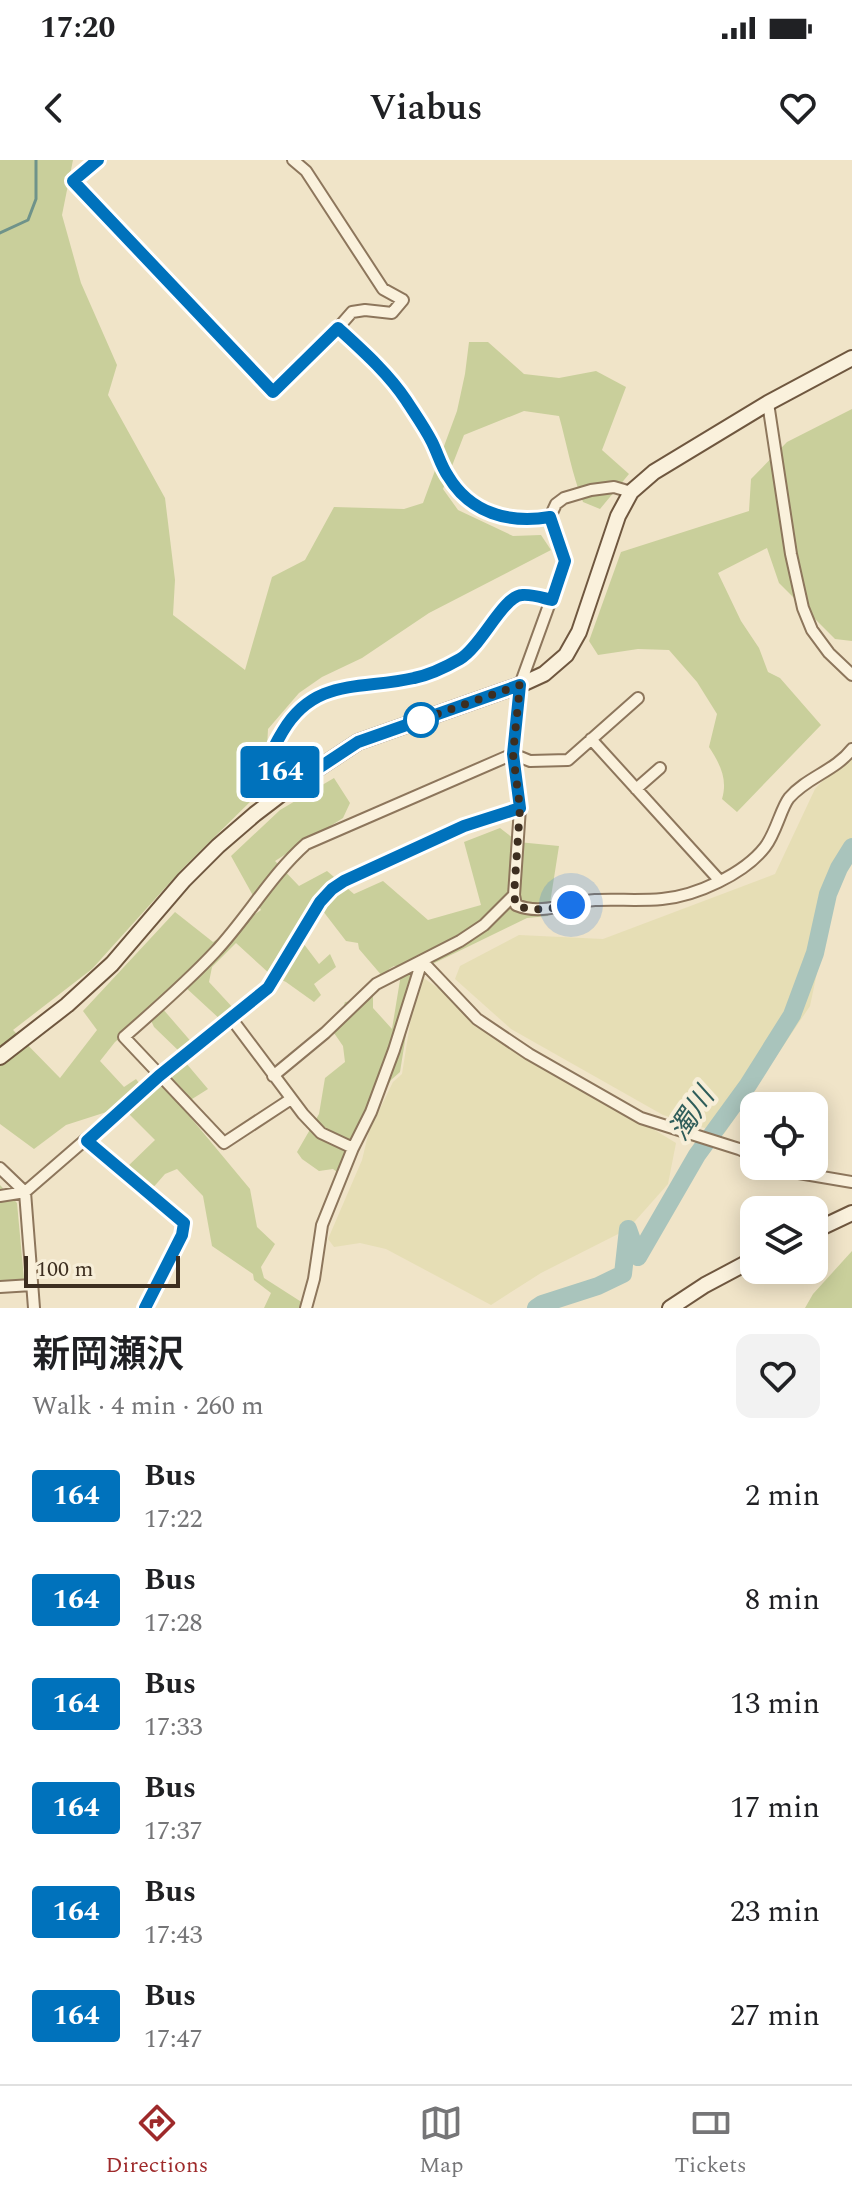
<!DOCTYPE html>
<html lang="en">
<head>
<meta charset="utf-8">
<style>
  body { margin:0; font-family:Spectral,"Noto Sans JP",serif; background:#f2f2f2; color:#202124; height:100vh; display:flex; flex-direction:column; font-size:30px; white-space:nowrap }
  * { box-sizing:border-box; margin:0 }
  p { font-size:26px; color:#757577 }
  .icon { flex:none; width:44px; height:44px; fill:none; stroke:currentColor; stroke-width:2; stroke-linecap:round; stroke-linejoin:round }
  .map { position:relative; height:1148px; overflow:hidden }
  .panel { display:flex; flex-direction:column; background:#fff; flex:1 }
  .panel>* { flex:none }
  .badge { padding:0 16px; border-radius:6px; font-size:28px; line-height:52px }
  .tools { position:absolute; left:740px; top:932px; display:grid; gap:16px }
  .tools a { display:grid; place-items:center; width:88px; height:88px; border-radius:16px; background:#fff; box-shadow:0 4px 20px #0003; font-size:40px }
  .scale { position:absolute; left:24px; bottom:20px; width:156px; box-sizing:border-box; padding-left:8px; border:4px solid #3d2e20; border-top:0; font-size:22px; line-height:28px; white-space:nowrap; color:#3d2e20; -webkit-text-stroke:6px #f7eed8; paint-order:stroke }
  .you { position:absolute; width:40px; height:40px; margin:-20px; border:6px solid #fff; border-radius:50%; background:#1a73e8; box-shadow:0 0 0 12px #1a73e833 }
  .map>.badge { position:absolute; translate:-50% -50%; box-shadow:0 0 0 4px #fff }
  .round { display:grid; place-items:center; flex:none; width:84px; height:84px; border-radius:16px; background:#f2f2f2 }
  .overview { display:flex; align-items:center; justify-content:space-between; height:136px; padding:0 32px }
  h1 { font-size:38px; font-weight:600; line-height:60px }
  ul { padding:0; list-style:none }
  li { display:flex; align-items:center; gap:24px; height:104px; padding:0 32px }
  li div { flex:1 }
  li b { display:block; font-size:30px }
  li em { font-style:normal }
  li .badge { min-width:88px; font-weight:700; text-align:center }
  .status { display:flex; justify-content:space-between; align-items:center; height:56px; padding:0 40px; background:#fff; direction:ltr }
  .status svg { height:22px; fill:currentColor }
  header { display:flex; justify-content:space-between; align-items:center; height:104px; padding:0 32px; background:#fff; font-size:36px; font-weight:600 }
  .dock { display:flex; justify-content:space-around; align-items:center; height:112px; border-top:2px solid #e0e0e0; background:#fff; font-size:22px; color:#757577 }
  .dock a { display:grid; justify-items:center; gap:4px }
  .dock .selected { color:#9e2a2b }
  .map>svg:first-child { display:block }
  .farmland { fill:#e6deb5 }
  .green { fill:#c9cf9b }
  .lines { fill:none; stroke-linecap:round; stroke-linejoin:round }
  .stream { stroke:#6f938a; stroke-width:3 }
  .river { stroke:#a9c4bc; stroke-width:18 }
  .street-casing { stroke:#8d765c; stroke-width:14 }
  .secondary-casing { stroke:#6f573f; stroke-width:18 }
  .street { stroke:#faf1dc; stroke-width:10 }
  .secondary { stroke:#faf1dc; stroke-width:14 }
  .line-casing { stroke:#fff; stroke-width:18 }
  .line { stroke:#0072bc; stroke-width:12 }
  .walk { stroke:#3d2e20; stroke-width:8; stroke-dasharray:0 14.4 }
  .stop-dot { fill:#fff; stroke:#0072bc; stroke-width:4 }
  .labels { text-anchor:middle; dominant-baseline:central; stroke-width:8; stroke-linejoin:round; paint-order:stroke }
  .water-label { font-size:28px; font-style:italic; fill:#2f5d5a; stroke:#f7eed8 }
</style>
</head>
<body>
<div class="status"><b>17:20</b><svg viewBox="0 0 49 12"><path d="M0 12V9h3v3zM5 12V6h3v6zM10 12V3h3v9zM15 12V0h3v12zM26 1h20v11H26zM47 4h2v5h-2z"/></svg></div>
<header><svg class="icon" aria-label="back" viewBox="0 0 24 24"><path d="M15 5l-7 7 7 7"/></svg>Viabus<svg class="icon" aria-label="heart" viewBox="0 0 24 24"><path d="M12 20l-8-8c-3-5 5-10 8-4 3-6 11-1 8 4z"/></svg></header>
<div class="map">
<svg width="852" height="1148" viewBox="0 0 852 1148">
  <rect width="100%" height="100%" fill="#f0e4c8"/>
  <path class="farmland" d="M852,590V685L843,688L810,846L724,974L663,955L511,869L455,819L460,806L519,775L603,779L775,714L815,629Z
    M418,814L540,900L676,983L668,1024L628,1069L541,1113L491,1145L386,1089L360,1083L334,1087L328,1079L362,1000L369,971L393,922L402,914Z"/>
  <path class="green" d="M0,0H73L62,55L81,123L117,205L108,235L165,338L175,420L173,455L245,510L272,417L305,400L334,347L404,349L423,343L457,251L465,214L469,182H488L524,214L559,218L596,211L626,227L602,290L629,314L600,349L583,342C572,314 567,285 559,256L524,251L464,275L443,329L458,350L513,376L541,375L551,390L429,453L362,498L322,517L299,533L268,569L265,627L183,708L92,809L13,870L60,918L97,870L83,851L175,752L213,782L261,750L231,696L280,650L334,618L350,643L343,658L275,701L299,726L327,711L354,734L383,721L428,760L481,745L464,682L500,668L518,682L559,686L548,756L527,758L416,812L400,912L391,920L377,945L353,974L354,1001L345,1018L333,1009L319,1011L302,999L297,992L319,954L325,918L345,902L343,886L334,873L345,842L364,840L373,830V848L392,869L402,808L394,806L389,809L386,818L383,817L359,789L358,783L346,781L316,742L297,775L319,804L330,794L336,807L314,824L321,835L314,842L286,822L271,815L236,783L212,807L209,822L235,850L222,861L184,826L162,848L194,885L182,894L154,867L148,854L115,882L100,901L124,927L136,919L142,927L157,923L186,903L208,929L181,946L250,1029L257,1067L275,1084L261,1107L264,1118L303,1143L301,1148H264L271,1133L254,1120L253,1114L212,1086L203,1036L177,1009L165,1014L151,1030L126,1008L155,980L122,947L66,965L34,989L0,964Z
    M852,249V481L835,479L779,423L767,388L718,413L741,461L759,488L768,512L780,518L821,565L737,652L722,639C728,619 720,604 709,587L717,554L697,522L669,490L638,489L598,495L589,481L621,392L749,351L751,319L787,282Z
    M0,1025L17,1043L24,1119L0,1128Z
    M852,1091V1148H805L813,1134Z"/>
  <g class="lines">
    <path class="stream" d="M0,73L28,60L36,39V0"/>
    <path class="river" d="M536,1148L542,1144L598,1126L623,1114L628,1069L638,1097L697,995L748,925L792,855L815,793L828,734L839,708L852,687"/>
    <defs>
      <path id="street" d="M98,0L73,21L273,232L338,168L352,152L365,150L392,153L403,140L383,129L306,11L293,0
        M338,168C362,190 388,213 406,240C415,254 425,268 432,282C437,292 440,302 445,311C465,351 507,365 550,357
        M768,243L791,394L803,448L812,470L829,493L852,515
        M631,332L614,327L591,330L564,338L556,344L550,357L565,401L520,525L513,594L520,648L514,735L516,745C542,756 568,742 595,740C617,739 640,741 662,739C696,736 744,714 765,687C776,673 781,648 789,638C807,617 835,611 852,589
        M591,579L720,721
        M293,625L273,605C271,589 275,585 283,571C315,517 363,530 414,518C429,515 447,507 460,500C481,487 503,436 522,435C532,434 543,438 552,440
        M636,629L660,608
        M422,801L477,859L529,894L641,958L739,989L754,996
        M231,858L303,954L321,973L353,988
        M273,916L325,873L376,824L460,781L484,765L514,735
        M291,939L224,983L124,877C155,850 187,822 215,792C247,758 271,715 306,684L513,594L530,601L568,600L638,538
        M87,981L184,1063L182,1075L145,1148
        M773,1006L781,1010L852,1022
        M0,1008L25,1032L34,1148
        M0,1036L25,1032L159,916L268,828L320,742L332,729L344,721L464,666L520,648
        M0,1127L32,1125
        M306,1148L314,1119L322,1065L353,988L371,952L394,890L422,801"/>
      <path id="secondary" d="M0,897L67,845L112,804L184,720L218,686L255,654L293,625L358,582L520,525L544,514L566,495L579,472L618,356L631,332L654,312L768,243L852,198
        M814,1071L852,1053
        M670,1148L705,1125L754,1099"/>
    </defs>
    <use href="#street" class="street-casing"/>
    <use href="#secondary" class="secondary-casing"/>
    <use href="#street" class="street"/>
    <use href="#secondary" class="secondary"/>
  </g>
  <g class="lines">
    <defs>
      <path id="line" d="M98,0L73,21L273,232L338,168C362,190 388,213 406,240C415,254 425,268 432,282C438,294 441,306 448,316C470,353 509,364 550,357L565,401L552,440C543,438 532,434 522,435C503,436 481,487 460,499C446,507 429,515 414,518C362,530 315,517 283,571C275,585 271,589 273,605L293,625L358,582L520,525L513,594L520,648L464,666L344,721L332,729L320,742L268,828L159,916L87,981L184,1063L182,1075L145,1148"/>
    </defs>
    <use href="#line" class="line-casing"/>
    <use href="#line" class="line"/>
    <path class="walk" d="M421,560L409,564L520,525L513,594L520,648L514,735L516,745C533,753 553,748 571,745"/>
  </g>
  <circle class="stop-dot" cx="421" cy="560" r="16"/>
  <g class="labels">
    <g class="water-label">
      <text transform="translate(692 954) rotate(-56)">濁川</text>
    </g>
  </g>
</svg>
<div class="tools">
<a><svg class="icon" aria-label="locate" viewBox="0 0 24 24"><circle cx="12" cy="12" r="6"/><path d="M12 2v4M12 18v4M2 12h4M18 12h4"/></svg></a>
<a><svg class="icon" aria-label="layers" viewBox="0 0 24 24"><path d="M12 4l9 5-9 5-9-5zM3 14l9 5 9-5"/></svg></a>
</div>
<div class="scale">100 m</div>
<div class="you" style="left:571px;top:745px"></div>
<b class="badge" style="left:280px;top:612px;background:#0072bc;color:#fff">164</b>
</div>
<section class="panel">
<div class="overview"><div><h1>新岡瀬沢</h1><p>Walk · 4 min · 260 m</p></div><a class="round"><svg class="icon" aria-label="heart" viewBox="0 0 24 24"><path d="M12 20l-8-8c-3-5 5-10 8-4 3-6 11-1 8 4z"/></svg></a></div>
<ul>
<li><span class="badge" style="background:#0072bc;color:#fff">164</span><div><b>Bus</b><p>17:22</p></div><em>2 min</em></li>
<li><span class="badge" style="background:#0072bc;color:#fff">164</span><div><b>Bus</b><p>17:28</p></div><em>8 min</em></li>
<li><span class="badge" style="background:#0072bc;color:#fff">164</span><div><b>Bus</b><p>17:33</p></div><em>13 min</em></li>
<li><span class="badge" style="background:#0072bc;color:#fff">164</span><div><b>Bus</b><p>17:37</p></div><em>17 min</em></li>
<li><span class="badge" style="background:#0072bc;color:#fff">164</span><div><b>Bus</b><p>17:43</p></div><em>23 min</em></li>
<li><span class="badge" style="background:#0072bc;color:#fff">164</span><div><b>Bus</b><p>17:47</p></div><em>27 min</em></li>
</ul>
</section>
<nav class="dock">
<a class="selected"><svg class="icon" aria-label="directions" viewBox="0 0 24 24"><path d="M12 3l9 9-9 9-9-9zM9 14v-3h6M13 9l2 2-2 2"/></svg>Directions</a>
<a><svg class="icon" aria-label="map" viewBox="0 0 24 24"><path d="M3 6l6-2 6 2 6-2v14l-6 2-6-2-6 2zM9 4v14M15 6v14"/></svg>Map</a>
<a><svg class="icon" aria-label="tickets" viewBox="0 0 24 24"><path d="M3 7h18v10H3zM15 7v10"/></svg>Tickets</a>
</nav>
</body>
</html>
